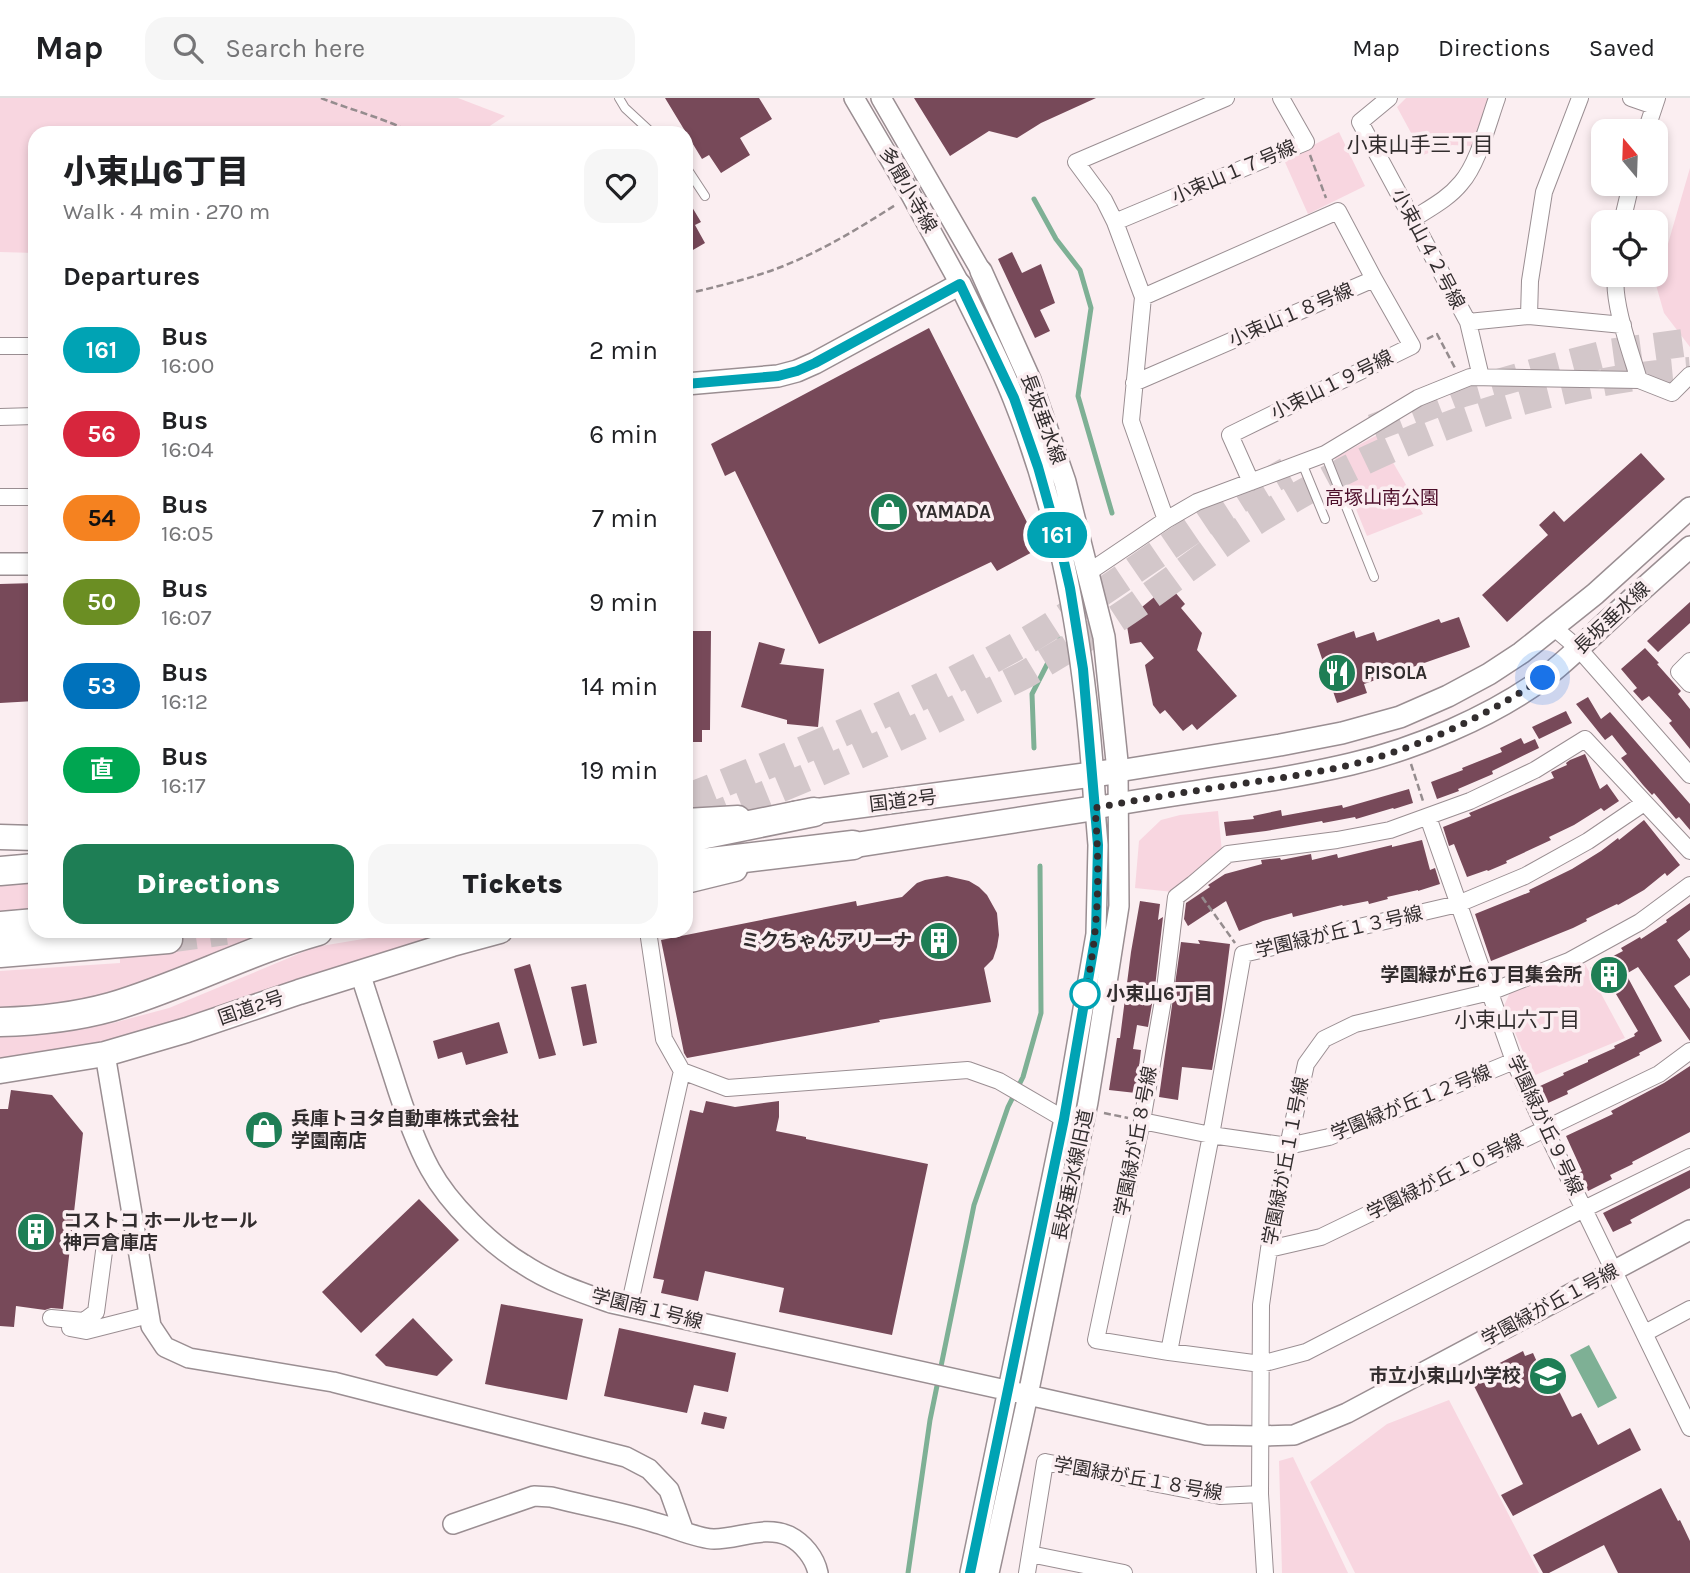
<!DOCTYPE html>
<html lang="en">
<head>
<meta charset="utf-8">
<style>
  body { margin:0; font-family:Karla,"Noto Sans JP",sans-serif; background:#f6f6f6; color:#202124; height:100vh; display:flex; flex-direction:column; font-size:26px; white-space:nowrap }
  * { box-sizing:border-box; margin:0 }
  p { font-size:23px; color:#757577 }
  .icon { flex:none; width:38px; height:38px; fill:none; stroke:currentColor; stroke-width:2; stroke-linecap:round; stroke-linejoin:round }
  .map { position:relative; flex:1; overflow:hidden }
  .drawer { position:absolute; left:28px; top:28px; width:665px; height:812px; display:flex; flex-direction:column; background:#fff; border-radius:21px; box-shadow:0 4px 10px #0003 }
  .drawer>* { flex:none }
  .badge { padding:0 14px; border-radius:23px; font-size:24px; line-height:46px }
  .needle { width:46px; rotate:341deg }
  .controls { position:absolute; left:1591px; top:21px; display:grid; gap:14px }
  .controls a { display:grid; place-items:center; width:77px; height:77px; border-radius:14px; background:#fff; box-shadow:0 4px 10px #0003; font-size:35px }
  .you { position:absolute; width:35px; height:35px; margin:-18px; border:5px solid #fff; border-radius:50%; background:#1a73e8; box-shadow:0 0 0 10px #1a73e833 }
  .map>.badge { position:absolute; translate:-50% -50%; box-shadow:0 0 0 4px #fff }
  h2 { padding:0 35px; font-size:26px; line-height:63px }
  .round { display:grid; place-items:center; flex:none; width:74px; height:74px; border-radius:21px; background:#f6f6f6 }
  .overview { display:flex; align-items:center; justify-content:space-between; height:119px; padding:0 35px }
  h1 { font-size:33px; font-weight:800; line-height:52px }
  .primary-button { display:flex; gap:14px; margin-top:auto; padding:14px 35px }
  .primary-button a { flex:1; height:80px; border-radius:21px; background:#1e7e55; color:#fff; font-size:28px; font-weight:800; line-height:80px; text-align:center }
  .primary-button a+a { background:#f6f6f6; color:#202124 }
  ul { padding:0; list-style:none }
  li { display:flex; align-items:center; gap:21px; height:84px; padding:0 35px }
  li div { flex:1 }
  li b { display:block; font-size:26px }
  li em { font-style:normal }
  li .badge { min-width:77px; font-weight:700; text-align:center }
  header { display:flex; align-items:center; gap:42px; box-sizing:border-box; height:98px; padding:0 35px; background:#fff; border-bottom:2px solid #e0e0e0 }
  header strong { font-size:33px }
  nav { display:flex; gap:38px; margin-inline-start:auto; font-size:24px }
  .search { width:490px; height:63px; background:#f6f6f6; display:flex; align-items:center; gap:18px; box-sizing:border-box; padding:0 24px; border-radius:21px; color:#757577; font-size:26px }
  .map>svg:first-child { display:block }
  .green { fill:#f8d6e0 }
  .water { fill:#7eb095 }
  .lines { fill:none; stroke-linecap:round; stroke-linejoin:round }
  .stream { stroke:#7eb095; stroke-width:5 }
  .building { fill:#774959 }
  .motorway-tunnel { stroke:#d3c7ca; stroke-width:28; stroke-dasharray:28 14; stroke-linecap:butt }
  .service-casing { stroke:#9a8e92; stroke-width:10 }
  .minor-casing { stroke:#9a8e92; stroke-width:18 }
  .tertiary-casing { stroke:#9a8e92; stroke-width:22 }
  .secondary-casing { stroke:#9a8e92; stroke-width:24 }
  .trunk-casing { stroke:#9a8e92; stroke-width:27 }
  .motorway-casing { stroke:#9a8e92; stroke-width:31 }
  .path { stroke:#958c8e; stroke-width:2.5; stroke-dasharray:7 3.5; stroke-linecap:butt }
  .service { stroke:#fff; stroke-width:8 }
  .minor { stroke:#fff; stroke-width:16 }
  .tertiary { stroke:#fff; stroke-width:19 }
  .secondary { stroke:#fff; stroke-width:21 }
  .trunk { stroke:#fff; stroke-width:24 }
  .motorway { stroke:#fff; stroke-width:28 }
  .line-casing { stroke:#fff; stroke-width:16 }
  .line { stroke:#00a3b4; stroke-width:10 }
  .walk { stroke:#322d2e; stroke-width:7; stroke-dasharray:0 12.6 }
  .stop-dot { fill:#fff; stroke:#00a3b4; stroke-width:3.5 }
  .labels { text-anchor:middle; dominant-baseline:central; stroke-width:7; stroke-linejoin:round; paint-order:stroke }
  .street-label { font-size:19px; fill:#322d2e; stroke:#fbeef1 }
  .park-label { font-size:19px; fill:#4c0e2a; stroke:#fbeef1 }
  .poi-label { font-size:19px; font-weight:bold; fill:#322d2e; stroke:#fbeef1; text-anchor:start }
  .stop-label { font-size:19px; font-weight:bold; fill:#322d2e; stroke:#fbeef1; text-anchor:start }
  .neighbourhood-label { font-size:21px; fill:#322d2e; stroke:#fbeef1 }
</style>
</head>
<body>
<header>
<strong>Map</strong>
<div class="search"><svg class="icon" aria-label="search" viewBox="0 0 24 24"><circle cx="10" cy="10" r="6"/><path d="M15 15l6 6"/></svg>Search here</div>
<nav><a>Map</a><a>Directions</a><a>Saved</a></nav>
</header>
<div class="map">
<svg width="1690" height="1475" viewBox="0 0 1690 1475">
  <rect width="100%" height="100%" fill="#fbeef1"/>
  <path class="green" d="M0,0H458L505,18L479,35H35V155L0,154Z
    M1406,0H1489L1472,48L1452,47L1423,57L1397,9Z
    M1339,34L1365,88L1308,116L1284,62Z
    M1690,70V249L1664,215L1656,187Z
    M1377,337L1423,416L1367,438L1335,360Z
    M1218,713L1222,754L1173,794L1135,790L1139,743L1161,722L1180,717Z
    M35,779V811L0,814V782Z
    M167,833H290L122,897L0,913V873L120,865V858Z
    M411,833H454L124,940L0,961V935H35L113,925L169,910L315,849Z
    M1585,866L1625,940L1533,978L1504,908L1511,892Z
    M1449,1302L1539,1475H1355L1310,1384L1387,1326Z
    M1293,1359L1348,1475H1282L1279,1363Z"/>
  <path class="water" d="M1589,1247L1617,1300L1598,1310L1570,1257Z"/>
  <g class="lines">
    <path class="stream" d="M1034,101L1056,141L1080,172L1091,210L1078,298L1112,415
      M1034,650L1032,596L1060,541
      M908,1475L930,1322L974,1107L1008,1009L1023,979L1041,915L1040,768"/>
  </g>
  <path class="building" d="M665,0H759L772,21L740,40L750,57L721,75L709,57L702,61Z
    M914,0H1096L1041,25L1017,40L989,33L950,58Z
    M686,99L701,124L695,127L705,145L686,156Z
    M1012,154L1022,175L1041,166L1055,205L1040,212L1050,233L1035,240L998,161Z
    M929,230L1040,450L997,473L991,464L819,546L735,373L725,378L711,346Z
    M1641,355L1665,381L1507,524L1482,497L1548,437L1539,427L1554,413L1564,424Z
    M35,485V603L0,605V486Z
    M1169,487L1185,506L1181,510L1202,535L1197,552L1237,598L1197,632L1192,626L1183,633L1165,612L1160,616L1153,607L1145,567L1154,560L1141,544L1130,546L1126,522Z
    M1690,504V525L1658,554L1647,543Z
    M1459,519L1470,549L1364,586L1367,595L1337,605L1317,546L1354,533L1356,540L1374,534L1377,543L1439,521L1441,525Z
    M686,533H711L710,632H702V644H686Z
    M759,544L785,551L781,565L779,566L824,571L818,629L787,626V622L741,609Z
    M1645,550L1659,565L1657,566L1681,593L1678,596L1690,611V651L1669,625L1672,623L1649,598L1642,603L1633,593L1637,590L1621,571Z
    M1588,599L1601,621L1610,614L1690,706V732L1679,719L1676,721L1654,695L1652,697L1643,687L1621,660L1627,656L1612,637L1605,642L1576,606Z
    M1566,613L1572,625L1539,641L1532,629Z
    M1521,640L1524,646L1535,641L1539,650L1492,673L1493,676L1458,691L1459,693L1437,701L1431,684L1463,672L1462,670L1502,654L1500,650Z
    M1585,656L1600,691L1607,686L1619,703L1604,713L1601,710L1574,727L1549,739L1551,742L1506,763L1507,765L1488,773L1487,772L1467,779L1454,746L1449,748L1443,729L1471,718L1469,715L1554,680L1551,674L1567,667L1566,665L1570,662Z
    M1409,691L1413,705L1394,711L1393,710L1356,721L1355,719L1323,725L1322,723L1266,733L1226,738L1224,724L1254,721L1253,718L1281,712L1282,718L1342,707L1343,710Z
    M1644,722L1680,767L1667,778L1665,775L1644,792L1618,807L1617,806L1586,821L1587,823L1573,830L1491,863L1475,816L1530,794L1529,792L1572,771L1601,753L1618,740L1619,742Z
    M1422,742L1430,772L1435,770L1440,786L1418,793V792L1387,799L1388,801L1369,806L1368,803L1343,808L1342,807L1293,819L1292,815L1263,823L1239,833L1226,803L1188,828L1184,821L1186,805L1210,789L1208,787L1225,776L1262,766L1261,762L1280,760L1281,762L1311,756L1312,762L1337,756L1338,760L1392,747V749Z
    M947,778L969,783L979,789L987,797L997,815L999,837L997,849L993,861L984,870L991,904L879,922L880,924L687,960L684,955L661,842L856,803L857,808L902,799L917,785L925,782Z
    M1140,803L1160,806L1158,822L1163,819L1155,889L1148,929L1137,927L1133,951L1141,952L1136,995L1109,992L1117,940H1120L1131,854Z
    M1690,805V832L1677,842L1690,861V877L1674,888L1690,911V943L1638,869L1626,876L1662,943L1639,955L1640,957L1567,993L1568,996L1548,1005L1540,988L1564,977L1563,975L1588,964V962L1615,950L1614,948L1635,938L1634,936L1638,933L1613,891L1604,896L1590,870L1623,853L1621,850L1640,839L1641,841L1667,824L1666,822Z
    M1198,842L1230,846L1221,917L1212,972L1182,969L1178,1002L1159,999L1181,844L1200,846Z
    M530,866L556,957L539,961L514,871Z
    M586,886L597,945L583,948L571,889Z
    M499,924L508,955L466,967L462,954L438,961L433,943Z
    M1690,968V1034L1632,1064L1633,1066L1610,1077L1612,1081L1588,1093L1579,1075L1582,1073L1566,1038L1613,1016L1611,1013L1664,985Z
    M11,992L52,997L83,1035L63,1211L51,1210L45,1212L16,1208L14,1229L0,1228V1011H8Z
    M706,1003L735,1009L779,1003V1019L776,1033L806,1039V1041L928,1066L892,1237L779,1214L784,1190L705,1173L698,1203L661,1195L664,1182L653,1180L690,1012L703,1015Z
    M1690,1072V1090L1630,1122L1632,1125L1613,1134L1603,1115Z
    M419,1101L459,1142L361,1235L322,1194Z
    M501,1206L583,1221L567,1302L485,1286Z
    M413,1220L453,1262L437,1278L386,1268L375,1257Z
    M619,1230L736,1255L728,1294L694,1287L687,1315L604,1298Z
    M1523,1253L1525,1258L1533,1255L1537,1264L1543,1261L1572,1319L1581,1315L1598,1347L1630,1330L1641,1352L1513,1418L1501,1397L1523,1386L1473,1286L1492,1275L1490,1270Z
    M704,1314L727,1319L724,1331L701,1326Z
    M1661,1390L1678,1423L1680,1422L1690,1443V1475H1618L1604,1447L1549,1475H1543L1533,1457Z"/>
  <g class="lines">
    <path class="motorway-tunnel" d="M1373,330L1463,295L1536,274L1609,255L1690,244
      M686,700C805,653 922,603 1033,539C1052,528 1069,516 1087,504C1154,460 1217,412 1287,373
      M702,722C791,687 879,650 964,607C985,596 1007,586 1028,575C1056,558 1085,541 1113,523C1156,495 1196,463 1239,434C1373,346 1529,285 1690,273
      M168,841L226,833"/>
    <defs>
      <path id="service" d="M619,0L625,10L652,35
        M686,69L705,98
        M1325,356L1374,479
        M1302,365L1325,421"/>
      <path id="minor" d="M1389,0L1360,24L1468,224L1481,279
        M1631,0L1654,8
        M1646,33L1657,0
        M1413,121C1430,110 1448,101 1461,85C1478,66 1488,25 1497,0
        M1115,124L1306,44L1281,0
        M1622,124L1631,86
        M1616,177C1612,204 1631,255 1639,282
        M1529,218L1530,183L1544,94L1580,0
        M1468,224L1529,218L1623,227
        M0,248H35
        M1134,285L1374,181L1338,113L1143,199
        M0,319L35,318
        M1251,384L1230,337L1412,248L1374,181
        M0,399H35
        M1166,422L1131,323L1143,199L1115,124L1104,102L1076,64L1226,0
        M1089,474L1166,422L1197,404L1325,356L1418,300L1470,279L1639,282L1672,295L1690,277
        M1553,529L1579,551L1690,677
        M1690,563L1679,574L1690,586
        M1428,719L1514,963L1545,1031L1690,1330
        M1690,753L1585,641L1535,672L1470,703L1390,732L1337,742L1228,756L1193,786L1176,799L1165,891L1142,1023L1096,1242L1169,1254L1261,1266L1306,1254L1584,1111L1690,1059
        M682,973L727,990L968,972L999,983L1064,1021
        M1142,1023L1211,1037L1288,1048L1329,1039L1514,963
        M1269,1151L1321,1139L1659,976L1690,953
        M629,1209L682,973L664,941L648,833
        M51,1220L84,1223L96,1214L105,1146L136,1142
        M70,1230L86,1233L149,1217
        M1645,1235L1690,1211
        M1169,1254L1211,1037L1243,856L1458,806L1525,778L1588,743L1644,705
        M1030,1456L1124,1475
        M1027,1475L1045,1364L1220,1398L1260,1396
        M1265,1475L1260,1396L1261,1207L1269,1151L1288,1048L1306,966L1324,941L1355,926L1490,894L1569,863L1640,824L1690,787"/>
      <path id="tertiary" d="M854,0L911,97L960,186
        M881,0L981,173
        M360,875C371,909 382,943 393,977C403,1009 414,1042 430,1071C449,1106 490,1146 523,1166C550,1184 580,1194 611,1205L1028,1297L1206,1337L1259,1338L1294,1337L1347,1315L1690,1132
        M105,956L151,1228L165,1249L189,1260L333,1284L626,1359L649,1371L669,1392L684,1434
        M453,1426L534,1398L551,1399C586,1408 622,1414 656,1425C672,1429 698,1441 714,1441C739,1441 764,1427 789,1438C803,1445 815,1460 818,1475
        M970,1475L1064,1021L1096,836L1098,747L1095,710
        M989,1475L1028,1297L1088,1004L1096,955L1119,808L1118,673"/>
      <path id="secondary" d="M981,173L1030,282L1065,384L1104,539L1118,673L1280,647L1342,635L1400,619L1448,598L1489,576L1521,555L1595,496L1690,410
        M686,286L778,278L797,273L815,265L960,186C978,224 999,262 1014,301C1066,431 1087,571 1095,710C1180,694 1267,686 1351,666C1415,651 1491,619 1544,580C1568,562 1589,540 1611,520C1637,496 1664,472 1690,449
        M0,466H35"/>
      <path id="trunk" d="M795,716L1118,673
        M686,723L738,720
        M0,739L35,740
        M836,750L1095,710
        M686,783L735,771
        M0,973L105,956L187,932L299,894L452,846L500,833"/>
      <path id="motorway" d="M686,740L814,714
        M686,767L853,747
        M0,773L35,770
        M0,828L35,825
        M0,855L168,841
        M0,924C38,923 75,919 111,909C182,888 247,853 318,833"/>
    </defs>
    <use href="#service" class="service-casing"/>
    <use href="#minor" class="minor-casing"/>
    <use href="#tertiary" class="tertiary-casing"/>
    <use href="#secondary" class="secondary-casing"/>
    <use href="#trunk" class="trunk-casing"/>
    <use href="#motorway" class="motorway-casing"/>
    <path class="path" d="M321,0C351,12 384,20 413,35
      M1310,57L1326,100
      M686,196C719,188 754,180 786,167C825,151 861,129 897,106
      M1427,241L1437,236L1455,270
      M1411,666L1423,703
      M1202,799L1235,845
      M1104,1015L1128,1020"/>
    <use href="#service" class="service"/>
    <use href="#minor" class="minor"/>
    <use href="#tertiary" class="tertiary"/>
    <use href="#secondary" class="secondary"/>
    <use href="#trunk" class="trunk"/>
    <use href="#motorway" class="motorway"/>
  </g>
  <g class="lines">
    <defs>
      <path id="line" d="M686,286L778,278L797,273L815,265L960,186L1014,300L1038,369L1061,451L1070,490L1083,571L1098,747L1096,836L1064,1021L970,1475"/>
    </defs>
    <use href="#line" class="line-casing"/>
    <use href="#line" class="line"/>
    <path class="walk" d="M1085,896C1099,835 1100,772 1095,710C1147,700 1200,692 1253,684C1287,679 1321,674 1354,666C1423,648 1484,619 1543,580"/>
  </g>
  <defs>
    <symbol id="shop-disc" viewBox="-11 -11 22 22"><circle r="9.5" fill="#1e7e55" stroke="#fbeef1"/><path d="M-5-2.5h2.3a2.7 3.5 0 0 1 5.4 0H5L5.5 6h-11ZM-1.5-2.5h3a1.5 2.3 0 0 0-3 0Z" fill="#fff"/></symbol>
    <symbol id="restaurant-disc" viewBox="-11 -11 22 22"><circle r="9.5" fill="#1e7e55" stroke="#fbeef1"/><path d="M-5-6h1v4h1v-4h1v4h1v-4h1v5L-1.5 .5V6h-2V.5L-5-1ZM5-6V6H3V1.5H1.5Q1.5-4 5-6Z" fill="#fff"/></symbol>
    <symbol id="building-disc" viewBox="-11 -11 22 22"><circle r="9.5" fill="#1e7e55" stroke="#fbeef1"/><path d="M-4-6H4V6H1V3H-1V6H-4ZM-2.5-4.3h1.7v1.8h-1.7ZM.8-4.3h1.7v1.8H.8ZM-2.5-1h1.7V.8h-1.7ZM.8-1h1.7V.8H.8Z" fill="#fff"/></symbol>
    <symbol id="school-disc" viewBox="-11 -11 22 22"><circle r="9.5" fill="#1e7e55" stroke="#fbeef1"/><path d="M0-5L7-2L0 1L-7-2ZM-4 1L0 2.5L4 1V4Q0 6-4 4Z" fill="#fff"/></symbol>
  </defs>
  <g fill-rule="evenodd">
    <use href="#shop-disc" x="867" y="392" width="44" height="44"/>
    <use href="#restaurant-disc" x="1315" y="553" width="44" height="44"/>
    <use href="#building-disc" x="917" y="821" width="44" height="44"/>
    <use href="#building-disc" x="1587" y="855" width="44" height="44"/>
    <use href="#shop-disc" x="242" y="1010" width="44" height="44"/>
    <use href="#building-disc" x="14" y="1112" width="44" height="44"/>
    <use href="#school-disc" x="1526" y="1256" width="44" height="44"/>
  </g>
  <circle class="stop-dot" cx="1085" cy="896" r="14"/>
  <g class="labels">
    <g class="street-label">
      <text transform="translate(1234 74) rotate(-23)">小束山１７号線</text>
      <text transform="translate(908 92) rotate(60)">多聞小寺線</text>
      <text transform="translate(1428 151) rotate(62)">小束山４２号線</text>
      <text transform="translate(1291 217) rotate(-23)">小束山１８号線</text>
      <text transform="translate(1332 287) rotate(-26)">小束山１９号線</text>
      <text transform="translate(1043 321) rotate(70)">長坂垂水線</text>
      <text transform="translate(1612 520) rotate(-43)">長坂垂水線</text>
      <text transform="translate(903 703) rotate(-7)">国道2号</text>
      <text transform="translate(1339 834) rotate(-13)">学園緑が丘１３号線</text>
      <text transform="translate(251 910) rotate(-19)">国道2号</text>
      <text transform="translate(1411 1005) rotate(-22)">学園緑が丘１２号線</text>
      <text transform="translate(1545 1027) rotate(65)">学園緑が丘９号線</text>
      <text transform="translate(1136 1043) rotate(-79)">学園緑が丘８号線</text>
      <text transform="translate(1286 1063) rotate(-79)">学園緑が丘１１号線</text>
      <text transform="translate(1073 1077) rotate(-78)">長坂垂水線旧道</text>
      <text transform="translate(1445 1079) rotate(-26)">学園緑が丘１０号線</text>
      <text transform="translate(1550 1207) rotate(-28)">学園緑が丘１号線</text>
      <text transform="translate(647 1211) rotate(14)">学園南１号線</text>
      <text transform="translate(1138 1381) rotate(10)">学園緑が丘１８号線</text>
    </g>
    <g class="park-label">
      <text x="1382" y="400">高塚山南公園</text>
    </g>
    <g class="poi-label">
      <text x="916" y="414">YAMADA</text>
      <text x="1364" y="575">PISOLA</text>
      <text x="912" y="843" text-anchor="end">ミクちゃんアリーナ</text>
      <text x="1582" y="877" text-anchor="end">学園緑が丘6丁目集会所</text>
      <text x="291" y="1021">兵庫トヨタ自動車株式会社<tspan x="291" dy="22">学園南店</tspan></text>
      <text x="63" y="1123">コストコ ホールセール<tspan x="63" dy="22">神戸倉庫店</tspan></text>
      <text x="1521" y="1278" text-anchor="end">市立小束山小学校</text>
    </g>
    <g class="stop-label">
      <text x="1106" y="896">小束山6丁目</text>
    </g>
    <g class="neighbourhood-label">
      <text x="1420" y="47">小束山手三丁目</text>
      <text x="1517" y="922">小束山六丁目</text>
    </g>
  </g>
</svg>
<div class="controls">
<a><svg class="needle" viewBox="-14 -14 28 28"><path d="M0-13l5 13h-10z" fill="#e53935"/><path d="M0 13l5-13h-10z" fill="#757577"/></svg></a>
<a><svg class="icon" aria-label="locate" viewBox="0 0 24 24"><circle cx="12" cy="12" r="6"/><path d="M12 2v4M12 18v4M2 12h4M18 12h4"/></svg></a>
</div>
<div class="you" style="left:1543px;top:580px"></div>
<b class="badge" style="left:1057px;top:437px;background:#00a3b4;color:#fff">161</b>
<section class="drawer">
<div class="overview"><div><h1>小束山6丁目</h1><p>Walk · 4 min · 270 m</p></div><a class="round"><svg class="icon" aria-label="heart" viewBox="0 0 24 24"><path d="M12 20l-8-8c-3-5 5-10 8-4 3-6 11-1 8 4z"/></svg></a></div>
<h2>Departures</h2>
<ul>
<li><span class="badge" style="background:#00a3b4;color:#fff">161</span><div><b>Bus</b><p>16:00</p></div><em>2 min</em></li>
<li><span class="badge" style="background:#d7263d;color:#fff">56</span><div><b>Bus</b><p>16:04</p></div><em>6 min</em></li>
<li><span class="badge" style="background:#f58220;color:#111">54</span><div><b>Bus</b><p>16:05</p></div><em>7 min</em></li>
<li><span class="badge" style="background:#6b8e23;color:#fff">50</span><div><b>Bus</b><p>16:07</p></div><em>9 min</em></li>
<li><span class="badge" style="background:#0072bc;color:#fff">53</span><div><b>Bus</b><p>16:12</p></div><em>14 min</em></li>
<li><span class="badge" style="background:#00a651;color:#fff">直</span><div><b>Bus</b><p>16:17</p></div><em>19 min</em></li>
</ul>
<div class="primary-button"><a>Directions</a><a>Tickets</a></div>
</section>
</div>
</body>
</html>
